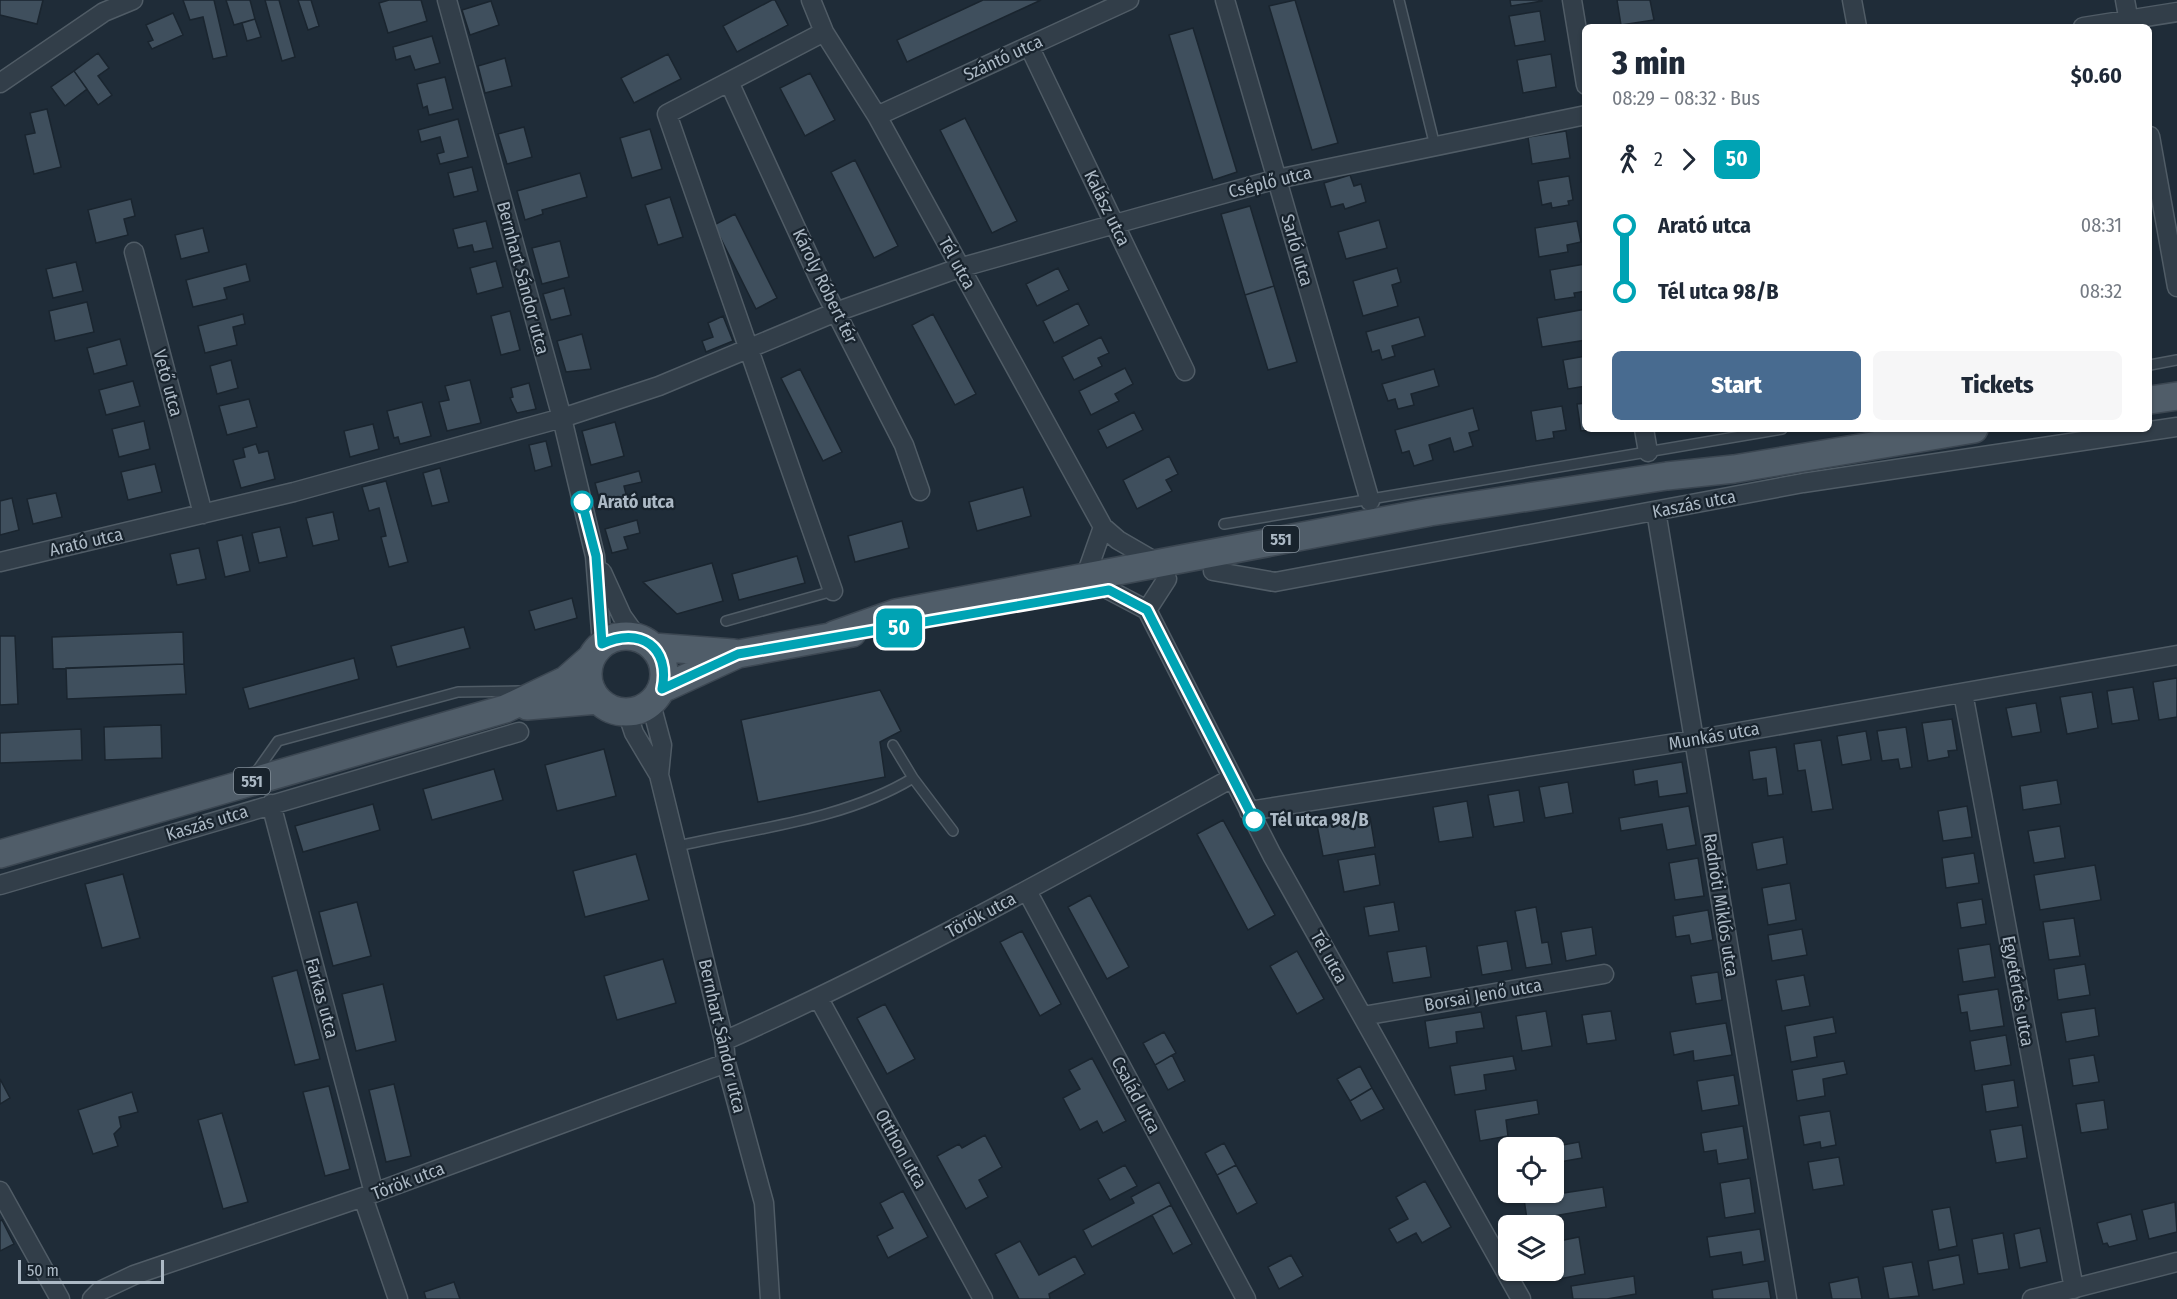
<!DOCTYPE html>
<html lang="en">
<head>
<meta charset="utf-8">
<style>
  body { margin:0; font-family:"Fira Sans Condensed",sans-serif; background:#f6f6f7; color:#1f2937; height:100vh; display:flex; flex-direction:column; font-size:22px; white-space:nowrap }
  * { box-sizing:border-box; margin:0 }
  p { font-size:20px; color:#747a83 }
  .icon { flex:none; width:33px; height:33px; fill:none; stroke:currentColor; stroke-width:2; stroke-linecap:round; stroke-linejoin:round }
  .map { position:relative; flex:1; overflow:hidden }
  .drawer { position:absolute; left:1582px; top:24px; width:570px; height:408px; display:flex; flex-direction:column; background:#fff; border-radius:9px; box-shadow:0 2px 4px #0004 }
  .drawer>* { flex:none }
  .badge { padding:0 12px; border-radius:9px; font-size:21px; line-height:39px }
  .fabs { position:absolute; left:1498px; top:1137px; display:grid; gap:12px }
  .fabs a { display:grid; place-items:center; width:66px; height:66px; border-radius:9px; background:#fff; box-shadow:0 2px 4px #0004; font-size:30px }
  .scale { position:absolute; left:18px; bottom:15px; width:146px; box-sizing:border-box; padding-left:6px; border:3px solid #acb9c5; border-top:0; font-size:16px; line-height:21px; white-space:nowrap; color:#acb9c5; -webkit-text-stroke:4px #18232d; paint-order:stroke }
  .map>.badge { position:absolute; translate:-50% -50%; box-shadow:0 0 0 3px #fff }
  .legs { display:flex; align-items:center; gap:9px; height:66px; padding:0 30px; font-size:20px }
  .legs p { margin-inline-start:auto }
  .overview { display:flex; align-items:center; justify-content:space-between; height:102px; padding:0 30px }
  h1 { font-size:33px; font-weight:800; line-height:45px }
  .cta { display:flex; gap:12px; margin-top:auto; padding:12px 30px }
  .cta a { flex:1; height:69px; border-radius:9px; background:#486b90; color:#fff; font-size:24px; font-weight:800; line-height:69px; text-align:center }
  .cta a+a { background:#f6f6f7; color:#1f2937 }
  ul { padding:0 30px; list-style:none }
  li { display:flex; align-items:center; gap:21px; height:66px; font-size:22px }
  li i { display:grid; place-items:center; width:9px; height:100%; margin:0 8px; background:currentColor }
  li i::after { content:''; width:15px; height:15px; margin:-8px; border:4px solid; border-radius:50%; background:#fff }
  li p { margin-inline-start:auto }
  li:first-child i { background:linear-gradient(#0000 50%,currentColor 0) }
  li:last-child i { background:linear-gradient(currentColor 50%,#0000 0) }
  .map>svg:first-child { display:block }
  .building { fill:#3f4f5d; stroke:#1a252f; stroke-width:1.5 }
  .lines { fill:none; stroke-linecap:round; stroke-linejoin:round }
  .service-casing { stroke:#505c66; stroke-width:12 }
  .minor-casing { stroke:#505c66; stroke-width:21 }
  .primary-casing { stroke:#3c4752; stroke-width:30 }
  .service { stroke:#323e49; stroke-width:9 }
  .minor { stroke:#323e49; stroke-width:18 }
  .primary { stroke:#505d69; stroke-width:27 }
  .line-1-casing { stroke:#fff; stroke-width:14 }
  .line-1 { stroke:#00a3b4; stroke-width:9 }
  .stop-1-dot { fill:#fff; stroke:#00a3b4; stroke-width:3 }
  .labels { text-anchor:middle; dominant-baseline:central; stroke-width:4.5; stroke-linejoin:round; paint-order:stroke }
  .shield { fill:#18232d; stroke:#808c97; stroke-width:1.5 }
  .shield-label { font-size:16px; font-weight:bold; fill:#acb9c5 }
  .street-label { font-size:18px; fill:#acb9c5; stroke:#18232d }
  .stop-label { font-size:18px; font-weight:bold; fill:#acb9c5; stroke:#18232d; text-anchor:start }
</style>
</head>
<body>
<div class="map">
<svg width="2177" height="1299" viewBox="0 0 2177 1299">
  <rect width="100%" height="100%" fill="#1f2c38"/>
  <path class="building" d="M0,0H43L37,24L0,15Z
    M183,0H214L227,56L213,59L203,17L190,20Z
    M226,0H250L255,19L234,25Z
    M265,0H279L295,57L282,61Z
    M298,0H311L319,26L308,30Z
    M389,0H421L427,21L388,33L379,3Z
    M772,0H775L788,25L737,52L723,26Z
    M983,0H1041L907,62L897,40Z
    M1295,0L1338,143L1312,150L1269,6Z
    M1510,0H1542V1L1511,6Z
    M1617,0H1650L1654,20L1621,25Z
    M491,1L499,25L470,35L462,10Z
    M1540,11L1545,41L1515,46L1509,16Z
    M173,13L183,35L152,49L148,42L153,40L146,25Z
    M255,19L261,37L247,41L242,23Z
    M1193,28L1237,172L1213,180L1169,35Z
    M432,36L440,63L415,70L410,56L396,60L393,47Z
    M98,53L109,68L98,76L112,95L98,105L74,71Z
    M668,54L681,79L634,103L621,78Z
    M1551,54L1556,87L1523,93L1517,60Z
    M505,58L512,86L485,93L478,66Z
    M74,71L87,89L65,106L51,87Z
    M810,73L835,120L805,136L780,88Z
    M445,77L453,109L429,115L427,106L423,108L417,84Z
    M47,109L61,167L34,174L25,135L35,133L30,113Z
    M965,118L1017,221L992,233L940,130Z
    M458,119L468,157L440,164L437,154L444,152L440,137L421,142L418,130Z
    M524,127L532,157L507,164L498,134Z
    M650,129L662,169L632,178L620,138Z
    M1566,131L1570,158L1532,164L1528,137Z
    M855,160L898,246L874,258L831,172Z
    M472,167L478,191L454,197L448,173Z
    M580,173L587,197L542,210L543,214L525,220L517,191Z
    M1350,175L1354,186L1361,184L1366,202L1345,209L1343,204L1331,207L1324,183Z
    M1569,176L1573,200L1568,201L1569,205L1552,208L1551,203L1542,205L1538,181Z
    M670,197L683,237L658,245L645,205Z
    M131,199L135,216L124,219L128,235L96,243L88,210Z
    M1250,206L1274,286L1245,295L1221,214Z
    M735,214L777,298L756,309L714,225Z
    M1379,220L1387,248L1346,259L1338,232Z
    M486,221L493,248L474,252L472,245L458,248L453,229Z
    M1577,221L1581,242L1567,245L1568,252L1539,257L1535,228Z
    M203,228L209,252L181,259L175,235Z
    M560,241L569,277L542,284L532,248Z
    M496,261L503,287L477,294L470,268Z
    M76,262L83,291L53,298L46,269Z
    M246,264L250,281L224,288L227,299L193,307L186,280Z
    M1585,264L1586,291L1574,293L1575,297L1555,300L1550,270Z
    M1058,268L1069,290L1037,306L1026,284Z
    M1397,268L1401,282L1392,285L1398,306L1363,316L1353,281Z
    M1274,286L1297,362L1268,370L1245,295Z
    M564,288L571,315L551,320L543,294Z
    M87,302L94,332L55,341L49,311Z
    M1078,303L1089,325L1054,343L1043,321Z
    M1586,309V340L1542,347L1537,318Z
    M510,311L520,350L501,355L491,316Z
    M243,314L245,324L233,327L237,345L205,353L198,326Z
    M933,314L976,394L955,405L912,325Z
    M723,316L733,341L706,352L702,341L713,337L708,323Z
    M1419,317L1425,336L1392,346L1395,356L1382,360L1379,350L1372,352L1366,332Z
    M582,334L591,369L566,372L557,341Z
    M1101,337L1109,353L1098,358L1102,366L1074,380L1062,357Z
    M120,339L127,365L94,374L87,348Z
    M1586,356V386L1568,389L1563,360Z
    M231,360L238,388L217,394L210,366Z
    M1125,368L1133,384L1115,394L1119,401L1091,415L1079,391Z
    M800,369L842,452L823,461L781,378Z
    M1434,369L1439,386L1411,394L1414,405L1398,409L1395,399L1388,401L1382,384Z
    M470,380L481,423L447,431L439,402L449,400L445,386Z
    M133,381L140,406L106,415L99,390Z
    M529,383L536,409L517,413L510,398L513,397L511,388Z
    M249,399L257,427L227,435L219,406Z
    M422,402L431,436L400,444L398,437L394,438L387,411Z
    M1586,403V429H1594L1581,431L1577,404Z
    M1562,406L1566,430L1553,432L1554,438L1536,441L1531,411Z
    M1473,408L1479,430L1469,433L1473,446L1454,452L1450,438L1429,445L1433,460L1414,466L1409,451L1402,453L1395,430Z
    M1134,412L1143,430L1107,448L1098,430Z
    M144,421L150,449L119,457L112,429Z
    M615,422L624,456L591,465L582,431Z
    M373,424L379,449L350,457L344,431Z
    M546,441L552,466L535,471L529,445Z
    M256,444L259,453L268,451L275,479L241,488L233,460L245,457L243,448Z
    M1169,456L1178,474L1166,480L1172,491L1137,509L1123,480Z
    M155,464L162,492L128,500L121,472Z
    M440,468L449,502L432,506L423,473Z
    M639,471L642,482L624,486L628,502L602,509L595,483Z
    M386,481L408,562L389,567L381,537L386,536L379,508L369,511L362,487Z
    M1023,487L1031,516L977,531L969,502Z
    M56,493L62,517L33,524L27,499Z
    M12,498L19,530L0,535V501Z
    M333,512L339,540L313,546L306,518Z
    M637,520L640,533L624,537L628,549L612,553L605,529Z
    M902,521L909,548L855,562L848,536Z
    M280,527L287,557L259,563L252,533Z
    M242,535L250,571L225,577L217,541Z
    M199,548L206,579L177,585L170,554Z
    M797,556L805,583L739,600L732,574Z
    M712,563L723,601L677,614L643,582Z
    M572,598L577,618L535,630L529,611Z
    M464,627L470,648L397,667L391,646Z
    M183,632L184,664L53,669L52,637Z
    M0,636H15L18,704L0,705Z
    M354,658L359,679L249,709L243,688Z
    M184,664L186,694L67,699L66,668Z
    M2177,678V717L2159,720L2153,682Z
    M2133,687L2139,720L2112,724L2107,691Z
    M880,690L901,731L880,742L885,777L758,802L741,720Z
    M2092,692L2098,728L2067,734L2060,697Z
    M2036,703L2041,732L2012,737L2006,708Z
    M1952,719L1957,750L1948,751L1949,757L1928,761L1922,723Z
    M161,725L162,758L105,760L104,727Z
    M1906,727L1912,767L1900,769L1898,759L1882,761L1877,731Z
    M81,729L82,760L0,763V733Z
    M1866,731L1871,760L1842,765L1837,736Z
    M1821,740L1833,809L1812,812L1805,770L1798,771L1794,744Z
    M1776,747L1783,794L1768,796L1766,778L1753,780L1749,751Z
    M604,749L616,796L557,811L545,765Z
    M1682,762L1687,793L1659,797L1657,781L1635,785L1633,770Z
    M494,769L503,800L432,820L423,789Z
    M2057,780L2061,804L2023,810L2020,786Z
    M1568,782L1573,813L1545,818L1539,787Z
    M1519,790L1524,822L1494,827L1488,795Z
    M1467,801L1473,837L1439,842L1433,807Z
    M373,804L380,830L303,852L295,826Z
    M1689,806L1696,845L1667,850L1662,824L1621,831L1619,818Z
    M1967,806L1972,837L1943,841L1938,811Z
    M1370,817L1375,847L1323,856L1317,825Z
    M1223,820L1275,915L1248,930L1197,834Z
    M2060,826L2065,858L2034,863L2028,831Z
    M1783,837L1787,864L1757,870L1752,843Z
    M1974,853L1979,883L1946,888L1942,858Z
    M636,854L649,900L585,917L573,871Z
    M1375,854L1380,885L1344,892L1338,860Z
    M1698,858L1704,896L1675,900L1669,863Z
    M2095,865L2101,900L2040,910L2034,875Z
    M123,874L140,938L102,948L85,884Z
    M1790,883L1796,920L1768,925L1762,888Z
    M1090,895L1129,967L1107,979L1068,907Z
    M1982,899L1986,924L1961,928L1957,903Z
    M357,902L371,956L333,966L319,912Z
    M1394,902L1399,931L1369,936L1364,907Z
    M1536,907L1542,943L1548,942L1552,964L1526,968L1515,911Z
    M1708,910L1713,940L1691,944L1689,935L1676,937L1673,916Z
    M2074,918L2080,956L2049,960L2043,922Z
    M1592,927L1596,955L1566,961L1561,932Z
    M1802,929L1807,955L1772,961L1768,935Z
    M1022,931L1061,1004L1040,1016L1000,942Z
    M1507,941L1512,970L1482,975L1477,946Z
    M1990,944L1995,977L1963,982L1958,949Z
    M1426,946L1431,977L1393,983L1387,952Z
    M1297,951L1324,999L1297,1014L1270,966Z
    M663,959L676,1003L617,1020L604,976Z
    M2085,964L2090,995L2058,1000L2054,969Z
    M297,970L320,1059L295,1065L272,977Z
    M1718,972L1722,1000L1696,1004L1691,976Z
    M1804,975L1810,1006L1782,1011L1776,980Z
    M383,984L396,1041L356,1051L342,994Z
    M1998,989L2004,1026L1970,1031L1967,1012L1961,1013L1958,995Z
    M885,1004L915,1059L887,1074L857,1018Z
    M2095,1008L2099,1036L2066,1042L2061,1013Z
    M1546,1011L1552,1046L1522,1051L1516,1016Z
    M1611,1011L1616,1040L1587,1044L1582,1015Z
    M1481,1012L1484,1028L1456,1032L1457,1043L1429,1048L1425,1021Z
    M1833,1017L1836,1033L1814,1037L1817,1057L1791,1062L1785,1026Z
    M1726,1023L1732,1055L1694,1061L1693,1051L1674,1055L1670,1032Z
    M1164,1032L1176,1053L1155,1065L1143,1043Z
    M2006,1035L2011,1065L1975,1071L1970,1041Z
    M1172,1055L1185,1081L1168,1090L1155,1065Z
    M2094,1055L2099,1082L2073,1086L2069,1059Z
    M1513,1056L1516,1070L1484,1075L1486,1090L1455,1095L1450,1066Z
    M1092,1058L1126,1121L1103,1133L1097,1121L1080,1130L1063,1098L1080,1089L1069,1070Z
    M1844,1061L1847,1074L1823,1079L1825,1096L1797,1101L1792,1070Z
    M1360,1066L1372,1088L1350,1101L1337,1079Z
    M1734,1075L1739,1105L1702,1111L1697,1081Z
    M0,1079L10,1098L0,1104Z
    M2014,1080L2018,1107L1986,1112L1982,1085Z
    M394,1084L411,1156L386,1162L369,1090Z
    M329,1086L350,1169L325,1176L303,1092Z
    M1372,1088L1384,1109L1361,1121L1350,1101Z
    M132,1092L138,1112L119,1117L121,1127L114,1134L118,1146L93,1154L78,1110Z
    M1537,1100L1539,1114L1506,1120L1508,1136L1480,1141L1475,1110Z
    M2104,1100L2108,1129L2081,1133L2076,1104Z
    M1830,1111L1836,1145L1821,1148L1820,1142L1804,1145L1799,1116Z
    M222,1113L248,1202L223,1209L198,1120Z
    M2022,1125L2027,1158L1996,1163L1990,1130Z
    M1743,1126L1748,1159L1718,1164L1716,1150L1704,1152L1701,1133Z
    M985,1135L1002,1167L979,1180L988,1197L966,1209L937,1156L959,1144L962,1148Z
    M1579,1142L1582,1158L1554,1163V1148H1546Z
    M1224,1143L1236,1165L1217,1175L1205,1153Z
    M1509,1154V1181L1505,1182L1500,1155Z
    M1839,1157L1844,1185L1813,1190L1808,1162Z
    M1125,1165L1137,1186L1110,1200L1098,1179Z
    M1236,1165L1257,1203L1237,1214L1217,1175Z
    M1750,1178L1755,1213L1725,1218L1720,1183Z
    M1425,1181L1451,1227L1422,1243L1416,1233L1397,1243L1389,1229L1408,1219L1396,1197Z
    M1159,1182L1171,1205L1092,1247L1083,1230L1134,1203L1131,1197Z
    M1603,1187L1606,1207L1553,1216L1554,1223L1528,1226L1524,1199Z
    M903,1191L928,1237L888,1258L877,1236L893,1228L880,1203Z
    M2175,1202L2177,1232L2149,1239L2142,1210Z
    M1171,1205L1192,1244L1173,1254L1152,1215Z
    M1950,1207L1957,1246L1939,1250L1932,1210Z
    M2131,1214L2137,1240L2109,1247L2107,1243L2103,1244L2097,1223Z
    M2,1220L14,1244L0,1251V1221Z
    M2040,1228L2047,1262L2020,1268L2014,1234Z
    M1760,1229L1765,1261L1743,1265L1741,1252L1710,1257L1707,1237Z
    M2003,1233L2009,1269L1978,1274L1972,1239Z
    M1579,1237L1585,1274L1554,1280V1242Z
    M1020,1241L1039,1275L1075,1256L1085,1274L1049,1294L1050,1299H1019L995,1254Z
    M1291,1255L1303,1276L1279,1289L1268,1267Z
    M1959,1255L1964,1284L1933,1290L1928,1261Z
    M1912,1262L1919,1296L1889,1299L1883,1267Z
    M1634,1276L1636,1294L1607,1299H1573L1571,1286Z
    M1858,1277L1862,1299H1832L1829,1283Z
    M1768,1281L1771,1299H1713L1712,1290Z
    M454,1282L460,1299H426L424,1292Z"/>
  <g class="lines">
    <defs>
      <path id="service" d="M1399,0L1435,146
        M2150,365L2177,360
        M1224,524L1782,429
        M726,621L833,591
        M893,745L913,778L953,831
        M254,775L278,741L458,692L522,691
        M678,846C756,828 844,820 913,778"/>
      <path id="minor" d="M447,0L562,418L595,556L602,644
        M811,0L824,32L877,116L1103,527L1118,540L1156,562
        M1225,0L1370,501
        M1572,0L1586,85
        M1852,0L1857,27
        M2125,0L2130,27
        M2083,27L2177,12
        M824,32L667,114L833,591
        M1029,46L1185,371
        M729,82L823,287L904,445L920,491
        M0,83L104,12L133,0
        M877,116L1129,0
        M2150,136L2177,287
        M134,252L203,514
        M1644,429L1648,452
        M1656,511L1787,1299
        M0,562L294,492L562,418L659,386L836,312L959,268L1115,224L1277,179L1586,115
        M1213,571L1275,582L1803,483L2177,427
        M602,572L622,616L637,637
        M1086,575L1103,527
        M1109,590L1147,610L1272,855L1521,1299
        M1147,610L1167,579
        M1963,693L2074,1289
        M651,704L662,745L659,775
        M627,712L634,733L659,775L724,1041L726,1063L764,1203L770,1299
        M271,804L374,1193
        M1249,811L1694,740L2177,655
        M0,885L519,732
        M1027,891L1246,1299
        M819,999L983,1299
        M1363,1016L1604,974
        M724,1041C899,963 1065,870 1232,778
        M0,1191L60,1299
        M363,1197L398,1299
        M92,1299L100,1291L134,1275L363,1197L726,1063
        M2032,1299L2177,1262"/>
      <path id="primary" d="M2150,400L2177,396
        M834,635L896,613L1430,512L1667,476L1734,469L1974,429
        M588 674a38 38 0 1 1 76 0a38 38 0 1 1-76 0Z
        M653,647L733,653
        M662,689L738,654L852,633
        M527,706L598,700
        M0,854L505,709L566,680L591,658"/>
    </defs>
    <use href="#service" class="service-casing"/>
    <use href="#minor" class="minor-casing"/>
    <use href="#primary" class="primary-casing"/>
    <use href="#service" class="service"/>
    <use href="#minor" class="minor"/>
    <use href="#primary" class="primary"/>
  </g>
  <g class="lines">
    <defs>
      <path id="line-1" d="M582,502L596,556L602,644C640,626 671,647 662,689L738,654L1109,590L1147,610L1254,820"/>
    </defs>
    <use href="#line-1" class="line-1-casing"/>
    <use href="#line-1" class="line-1"/>
  </g>
  <g class="stop-1-dot">
    <circle cx="582" cy="502" r="10"/>
    <circle cx="1254" cy="820" r="10"/>
  </g>
  <g class="labels">
    <g class="shield">
      <rect x="1263" y="526" width="36" height="26" rx="4.5"/>
      <rect x="234" y="768" width="36" height="26" rx="4.5"/>
    </g>
    <g class="shield-label">
      <text x="1281" y="539">551</text>
      <text x="252" y="781">551</text>
    </g>
    <g class="street-label">
      <text transform="translate(1003 58) rotate(-25)">Szántó utca</text>
      <text transform="translate(1270 182) rotate(-14)">Cséplő utca</text>
      <text transform="translate(1107 208) rotate(64)">Kalász utca</text>
      <text transform="translate(1297 250) rotate(74)">Sarló utca</text>
      <text transform="translate(957 263) rotate(61)">Tél utca</text>
      <text transform="translate(523 278) rotate(75)">Bernhart Sándor utca</text>
      <text transform="translate(825 286) rotate(64)">Károly Róbert tér</text>
      <text transform="translate(168 383) rotate(75)">Vető utca</text>
      <text transform="translate(1694 504) rotate(-11)">Kaszás utca</text>
      <text transform="translate(86 542) rotate(-13)">Arató utca</text>
      <text transform="translate(1714 736) rotate(-10)">Munkás utca</text>
      <text transform="translate(207 823) rotate(-17)">Kaszás utca</text>
      <text transform="translate(1721 905) rotate(81)">Radnóti Miklós utca</text>
      <text transform="translate(981 915) rotate(-28)">Török utca</text>
      <text transform="translate(1329 957) rotate(61)">Tél utca</text>
      <text transform="translate(2018 991) rotate(80)">Egyetértés utca</text>
      <text transform="translate(1483 995) rotate(-10)">Borsai Jenő utca</text>
      <text transform="translate(322 998) rotate(75)">Farkas utca</text>
      <text transform="translate(722 1036) rotate(77)">Bernhart Sándor utca</text>
      <text transform="translate(1136 1095) rotate(62)">Család utca</text>
      <text transform="translate(901 1149) rotate(61)">Otthon utca</text>
      <text transform="translate(408 1181) rotate(-21)">Török utca</text>
    </g>
    <g class="stop-label">
      <text x="598" y="502">Arató utca</text>
      <text x="1270" y="820">Tél utca 98/B</text>
    </g>
  </g>
</svg>
<div class="fabs">
<a><svg class="icon" aria-label="locate" viewBox="0 0 24 24"><circle cx="12" cy="12" r="6"/><path d="M12 2v4M12 18v4M2 12h4M18 12h4"/></svg></a>
<a><svg class="icon" aria-label="layers" viewBox="0 0 24 24"><path d="M12 4l9 5-9 5-9-5zM3 14l9 5 9-5"/></svg></a>
</div>
<div class="scale">50 m</div>
<b class="badge" style="left:899px;top:628px;background:#00a3b4;color:#fff">50</b>
<section class="drawer">
<div class="overview"><div><h1>3 min</h1><p>08:29 – 08:32 · Bus</p></div><b>$0.60</b></div>
<div class="legs"><svg class="icon" aria-label="walk" viewBox="0 0 24 24"><circle cx="13" cy="4" r="2"/><path d="M13 8l-2 6 4 7M11 14l-3 7M7 12l3-4h3l4 4"/></svg>2<svg class="icon" aria-label="forward" viewBox="0 0 24 24"><path d="M9 5l7 7-7 7"/></svg><b class="badge" style="background:#00a3b4;color:#fff">50</b></div>
<ul>
<li><i style="color:#00a3b4"></i><b>Arató utca</b><p>08:31</p></li>
<li><i style="color:#00a3b4"></i><b>Tél utca 98/B</b><p>08:32</p></li>
</ul>
<div class="cta"><a>Start</a><a>Tickets</a></div>
</section>
</div>
</body>
</html>
